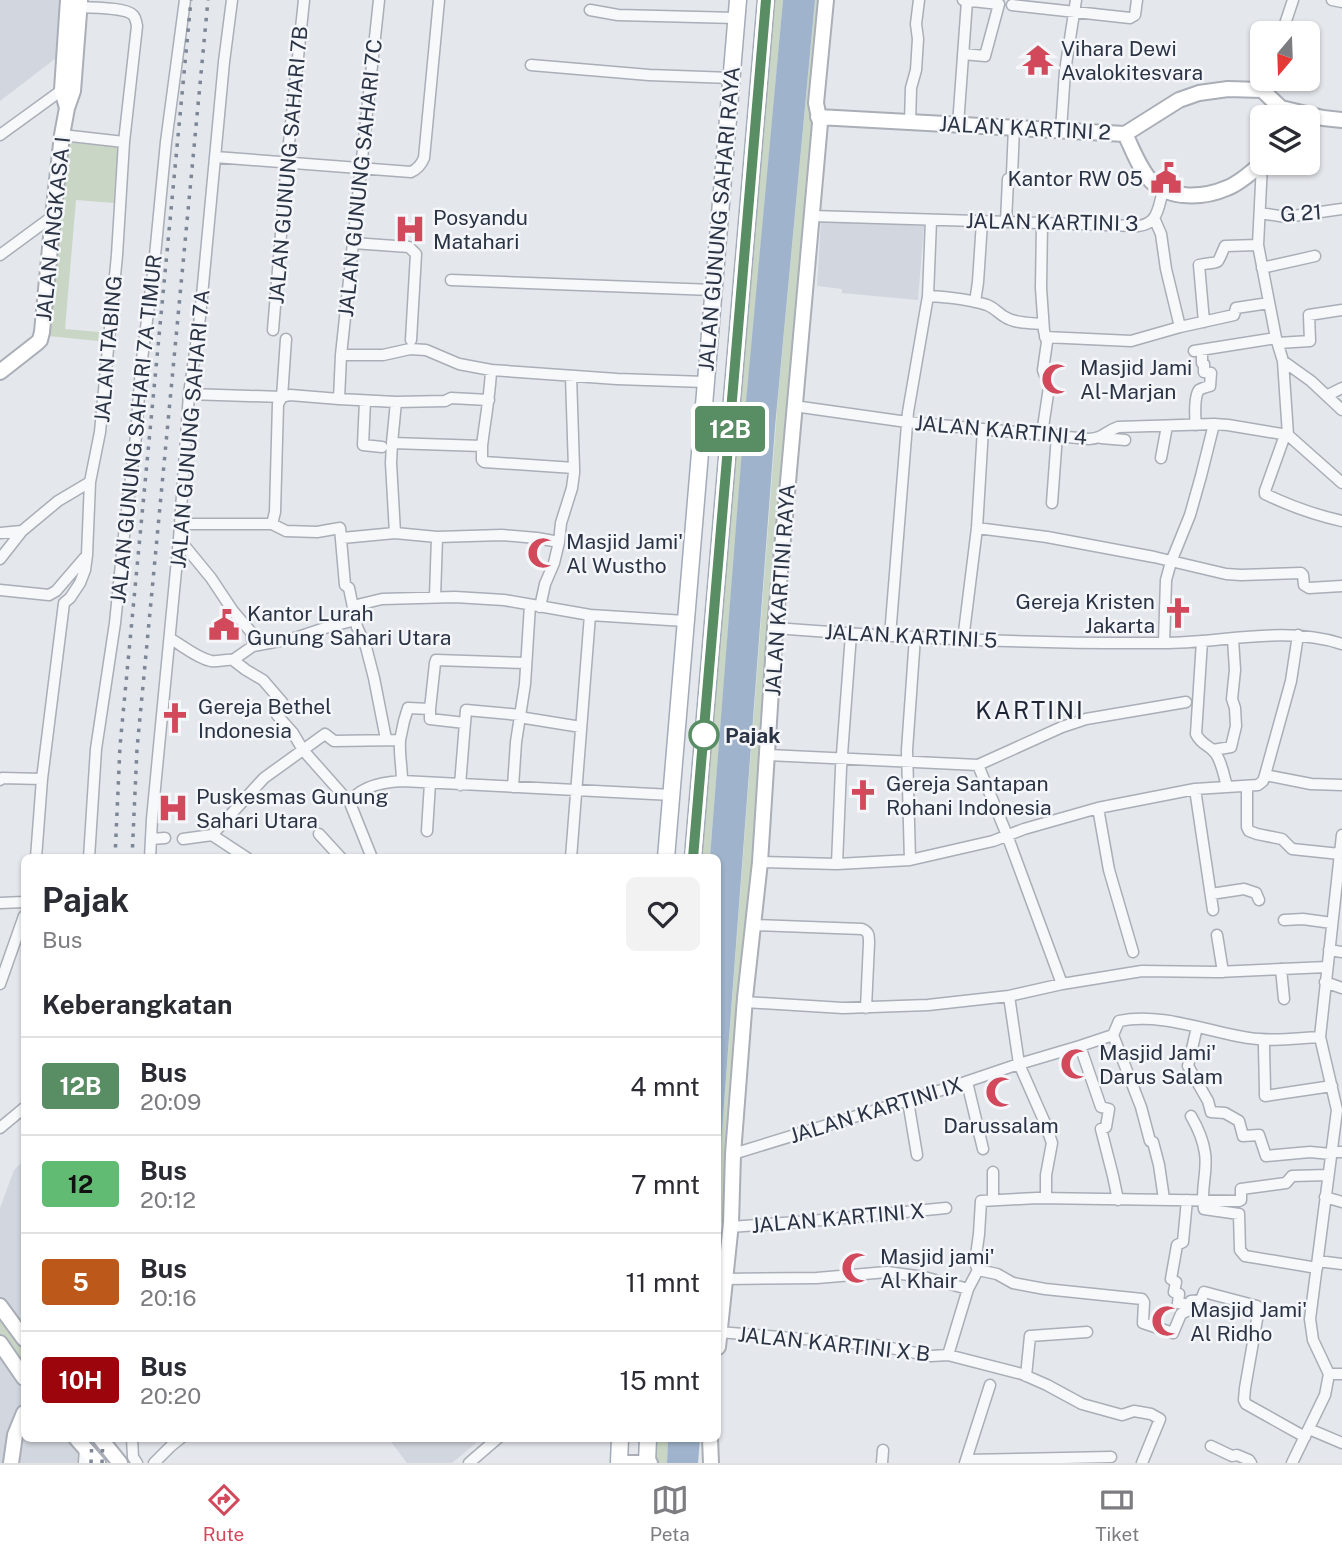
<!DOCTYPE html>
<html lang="id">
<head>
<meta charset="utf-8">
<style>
  body { margin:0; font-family:"Public Sans",sans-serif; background:#f2f2f3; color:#2b2b33; height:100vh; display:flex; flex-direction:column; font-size:26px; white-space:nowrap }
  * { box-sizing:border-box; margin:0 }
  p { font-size:23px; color:#7c7c81 }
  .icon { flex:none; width:38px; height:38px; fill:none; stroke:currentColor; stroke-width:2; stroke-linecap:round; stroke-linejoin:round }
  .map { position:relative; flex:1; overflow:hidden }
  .panel { position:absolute; left:21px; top:854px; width:700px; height:588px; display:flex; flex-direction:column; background:#fff; border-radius:10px; box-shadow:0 2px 5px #0004 }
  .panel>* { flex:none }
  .badge { padding:0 14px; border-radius:5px; font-size:24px; line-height:46px }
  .needle { width:46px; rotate:199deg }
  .tools { position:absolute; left:1250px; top:21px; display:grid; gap:14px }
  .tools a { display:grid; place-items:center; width:70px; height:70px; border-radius:10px; background:#fff; box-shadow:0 2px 5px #0004; font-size:35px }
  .map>.badge { position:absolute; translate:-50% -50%; box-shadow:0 0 0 4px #fff }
  h2 { padding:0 21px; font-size:26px; line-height:63px }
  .round { display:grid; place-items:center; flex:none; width:74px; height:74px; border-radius:10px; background:#f2f2f3 }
  .headline { display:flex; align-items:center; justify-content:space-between; height:119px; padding:0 21px }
  h1 { font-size:33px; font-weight:700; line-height:52px }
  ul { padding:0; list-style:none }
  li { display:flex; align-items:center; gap:21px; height:98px; padding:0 21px; border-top:2px solid #e1e1e2 }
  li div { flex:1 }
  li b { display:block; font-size:26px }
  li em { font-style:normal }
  li .badge { min-width:77px; font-weight:700; text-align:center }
  .dock { display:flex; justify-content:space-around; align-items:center; height:98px; border-top:2px solid #e1e1e2; background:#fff; font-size:19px; color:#7c7c81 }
  .dock a { display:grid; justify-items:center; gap:4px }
  .dock .selected { color:#d1495b }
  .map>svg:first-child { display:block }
  .built { fill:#d2d6de }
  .green { fill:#c9d6c5 }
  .water { fill:#9fb4cc }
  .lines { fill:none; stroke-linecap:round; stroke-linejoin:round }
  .street-casing { stroke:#a9aeb7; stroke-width:13 }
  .secondary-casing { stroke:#a9aeb7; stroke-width:18 }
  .primary-casing { stroke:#a3abb8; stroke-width:19 }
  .street { stroke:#f7f8fa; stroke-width:10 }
  .secondary { stroke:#fff; stroke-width:14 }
  .primary { stroke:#fff; stroke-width:16 }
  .rail { stroke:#7d8696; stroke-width:3.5; stroke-dasharray:3.5 7; stroke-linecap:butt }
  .line-casing { stroke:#fff; stroke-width:16 }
  .line { stroke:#598e64; stroke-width:10 }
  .stop-dot { fill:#fff; stroke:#598e64; stroke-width:3.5 }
  .labels { text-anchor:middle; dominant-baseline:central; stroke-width:5; stroke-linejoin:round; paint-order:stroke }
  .poi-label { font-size:21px; fill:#2b3445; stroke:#f4f6f9; text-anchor:start }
  .street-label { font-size:21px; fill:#2b3445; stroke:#f4f6f9 }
  .stop-label { font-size:21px; font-weight:bold; fill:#2b3445; stroke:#f4f6f9; text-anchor:start }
  .quarter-label { font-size:24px; letter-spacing:2px; fill:#1d2536; stroke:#f4f6f9 }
</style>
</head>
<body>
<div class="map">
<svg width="1342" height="1463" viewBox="0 0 1342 1463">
  <rect width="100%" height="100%" fill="#e4e7ec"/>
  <path class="built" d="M0,0H87L85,36L0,101Z
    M821,220L924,226L918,300L842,293V289L817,286Z
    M24,1160V1438L92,1439L91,1463H0V1208L14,1170Z
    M389,1439H481L452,1463H407Z"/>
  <path class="green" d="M766,0H783L743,442L710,857L693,858Z
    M815,0H826L728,1224L718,1222V1184L778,397Z
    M65,142L118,147L114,203L76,200L65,329L99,332L98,341L48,336Z
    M0,1306L24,1339V1378L0,1343Z
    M648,1439H668L667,1463H647Z"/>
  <path class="water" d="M783,0H815L775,427L718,1184V858L710,857L744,424Z
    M668,1439H700L698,1463H667Z"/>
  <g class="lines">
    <defs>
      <path id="street" d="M1332,0L1342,2
        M1012,5L1130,18L1135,15L1137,0
        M590,10L618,15L736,18
        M1282,33L1293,0
        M963,54L985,56L999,4L963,0
        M531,65L649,75L731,78
        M910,123L911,88L916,70L918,39L916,24L919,0
        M958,125L967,1
        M1061,130L1065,71L1076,0
        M0,135L62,90L65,91
        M62,135L124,142
        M215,157L411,172C418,169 421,165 424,158L439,0
        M1262,164L1258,245L1276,338L1283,361L1288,435L1342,483
        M1012,174L1014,128
        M1260,213L1286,217L1342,209
        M812,216L1138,226C1158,224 1158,208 1163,191
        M1154,218L1161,234L1166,269L1180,327
        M1006,222L1008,179
        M1042,223L1041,288L1044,331L1047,342L1043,370L1049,387L1042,434
        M353,243L409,247L416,254L411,340
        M0,255L53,216
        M1262,268L1315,256
        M451,280L713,290
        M928,296C948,297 968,299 987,305C995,308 999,314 1005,317C1016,324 1032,323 1043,324
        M975,302L978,282L982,222
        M1204,322L1199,265C1222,260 1215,268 1225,246L1258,245
        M273,330L287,162L304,0
        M1045,337L1131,341L1180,327L1234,315L1236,308L1269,303
        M1278,343L1310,341L1309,315L1342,310
        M1194,351L1276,338
        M341,355H383L410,349L426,350L459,364L491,370L617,379L705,382
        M1283,361L1311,381L1342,410
        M571,376L574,468
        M189,394L282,397L290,395L339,399L341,355L379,0
        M1328,395L1342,388
        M339,399L396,402L392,443L482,446V460L484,462L574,468V473L572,488L561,523L559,542L554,563L545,584L540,607
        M365,401L363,445L382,447
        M396,402L445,401L451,398L489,400
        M794,406L907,422L1089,439C1104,438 1104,432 1118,427L1214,424L1228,425L1288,435
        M1196,425C1195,418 1194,396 1199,390C1202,388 1206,387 1210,386L1211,373L1204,372V364L1202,363V351
        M1285,435L1265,491V494C1290,506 1315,515 1342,521
        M1101,438L1125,440
        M392,443L391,463L395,533
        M482,446C485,420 490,396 491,370
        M1161,458L1167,426
        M1052,503L1057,435
        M180,524H272L275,512L278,404L282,397L286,339
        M272,524L286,531L317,532L340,528L345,585L349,588L357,627L366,647L374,678L386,739
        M977,528L1047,537L1154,557L1226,574L1241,575L1301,573L1303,575L1304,585L1309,588L1342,586
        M0,533L22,531L58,501L90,482
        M342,538L395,533L437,537
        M179,539L211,578L233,611L251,632L253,646
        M0,559L22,531
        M0,590L49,595L56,591L87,555
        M435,597L437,537L502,535L537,538L559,542
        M353,606L382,599L455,597L504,600L590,615L685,621
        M775,628C904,638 1034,644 1163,643C1222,643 1284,625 1342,644
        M890,636L908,412L928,296L931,220
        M171,639C183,646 197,658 211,661C218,662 226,659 233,660L253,646L295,638L328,627L356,620
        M963,640L977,528L983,429
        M1202,641L1196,734C1202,746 1210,745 1216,754C1222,763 1224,776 1227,787
        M1164,643L1166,580L1171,562L1190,515L1201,476L1214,424
        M233,660L246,670L263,680L282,702L283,704L277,715L293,733L303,750L350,803L372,858
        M430,709L435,663L436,660L526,663
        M519,717L581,727
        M400,740C399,754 402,767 402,781
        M1213,750L1231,747L1236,726L1235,708L1232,699L1235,670L1233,639
        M768,755L978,765L1062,727L1086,719L1186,702
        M978,765L1007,835L1062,984
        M1265,775L1311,784L1342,785
        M0,780L2,778L42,779
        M460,785L465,723
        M1247,786V827L1249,831L1257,834L1282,839L1292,849L1340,854
        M513,787L516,742L525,684L530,605
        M1195,789L1213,910
        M350,803C359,786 385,782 402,781L672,795
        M1098,808L1109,870L1133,952
        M427,831L430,783
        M319,834L341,858
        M212,835L264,778L325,734L334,741L400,740L404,721L408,708L430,709V719L465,723L466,710L520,715
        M151,839L165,838
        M183,839L212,835L247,858
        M36,858L42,779L64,603L70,598L80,583L85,570L87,555L90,482L100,432L117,255L124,142L137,26C136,22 136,18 133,15C125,7 92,8 80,7
        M89,858L96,749L115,623L123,544L136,436L141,367L154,266L166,142L185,0
        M150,858L152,819L179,539L189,394L200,317L224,62L232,0
        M571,858L590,615
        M910,860L907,750L915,637
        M760,862L837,864L910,860L993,841L1024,829L1098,808L1195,789L1258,785L1263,781L1265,775L1291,681L1298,635
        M837,864L841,768L851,634
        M1211,894L1244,889L1256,893L1259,900
        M0,903L24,902
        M1284,920L1303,919L1332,923
        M752,925L862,929C869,932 869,935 869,943L866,1008
        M1217,935L1223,972
        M1329,950L1342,952
        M1281,969L1284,999
        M1325,982L1342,988
        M0,984L24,916
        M1009,996L1019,1064L1045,1123L1052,1143L1046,1175V1198
        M745,1002L843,1008L928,1005L1009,996L1062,984L1142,971L1217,972L1327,967
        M1197,1027L1188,1066L1208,1101L1211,1112L1225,1113L1239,1121L1243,1136L1259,1135L1266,1156L1310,1152L1331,1154
        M1113,1035L1141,1107L1150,1141L1153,1142L1159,1165L1164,1199
        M1264,1040C1264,1059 1265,1078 1265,1096L1332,1086
        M1080,1046L1101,1107L1109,1109L1106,1127L1101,1129L1113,1176L1118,1200
        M967,1082L983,1149
        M908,1101L917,1155
        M1191,1116C1198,1128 1203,1139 1205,1153C1208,1171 1200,1191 1204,1209L1239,1214L1240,1250L1245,1256L1317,1268
        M0,1128L24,1108
        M1331,1152H1342
        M733,1154L948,1088L1019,1064L1080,1046L1113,1035L1119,1021C1161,1012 1208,1032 1249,1038C1273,1042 1297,1038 1320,1037
        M993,1172V1200
        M1325,1197L1342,1202
        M1187,1200L1183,1242L1177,1245L1171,1279L1176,1282L1174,1292L1179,1294L1178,1303L1190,1305
        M730,1227L811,1221L946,1208
        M1318,1261L1342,1264
        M978,1270L997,1274L1013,1283L1045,1289L1142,1299L1144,1302L1143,1323L1173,1333L1181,1314L1189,1310L1191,1301L1201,1300L1204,1292L1257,1306L1259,1308L1245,1388L1244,1400L1246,1404L1305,1437
        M978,1270L975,1263L979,1234L981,1201L1037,1198L1239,1201L1241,1200V1189L1286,1183L1292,1176L1328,1175
        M724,1279L817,1278L887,1272L924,1277L968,1289
        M719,1332L876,1345L931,1356L948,1355L1022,1374L1047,1385L1082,1404L1122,1415L1134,1411L1151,1414L1160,1419L1142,1463
        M948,1355L968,1289L978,1270
        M1329,1374L1313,1340L1310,1319L1337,1110L1320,1037L1342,835
        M1329,1374H1342
        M1026,1376L1030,1336L1087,1332
        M1309,1429L1342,1443
        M132,1438L133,1457L137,1463
        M1211,1446L1232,1456L1237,1455L1249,1460L1251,1463
        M966,1460L1111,1457
        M84,1463L85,1448
        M154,1463L171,1446L181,1438
        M469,1463L498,1438
        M882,1463L883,1450
        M965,1463L990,1385
        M1292,1463L1325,1395L1329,1374"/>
      <path id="secondary" d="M67,108L62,90L68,0
        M818,117L1125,134L1179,100L1199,93L1228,89L1262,90L1281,108L1323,118L1342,120
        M1125,134C1133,150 1139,168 1151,181C1170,200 1204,198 1227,188C1240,183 1253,171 1262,163
        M0,372L37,343L40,340L42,332L53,216L62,135L67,108L73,91L80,0
        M0,1306L24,1339
        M0,1343L24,1378
        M718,1347L731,1223L733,1154L745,998L760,862L775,628L820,123L816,103L826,0
        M76,1438L98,1463
        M100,1438L120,1463
        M710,1438L711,1463
        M11,1463L15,1435L24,1413
        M619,1463H650"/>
      <path id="primary" d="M666,858L738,0
        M693,858L766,0
        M619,1463L620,1438
        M647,1463L648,1438"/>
    </defs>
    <use href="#street" class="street-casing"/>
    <use href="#secondary" class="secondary-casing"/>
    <use href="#primary" class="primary-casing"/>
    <use href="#street" class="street"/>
    <use href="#secondary" class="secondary"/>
    <use href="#primary" class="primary"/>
    <path class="rail" d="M115,858L120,746L191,0
      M132,858L137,749L208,0
      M91,1463L92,1438
      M102,1463L103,1438"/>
  </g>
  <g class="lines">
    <defs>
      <path id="line" d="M693,858L766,0"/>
    </defs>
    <use href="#line" class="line-casing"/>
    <use href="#line" class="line"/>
  </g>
  <defs>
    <symbol id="temple-bare" viewBox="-9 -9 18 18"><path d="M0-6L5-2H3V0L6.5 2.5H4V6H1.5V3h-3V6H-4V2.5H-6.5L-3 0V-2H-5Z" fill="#d1495b" stroke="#f4f6f9" stroke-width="2.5" paint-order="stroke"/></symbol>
    <symbol id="civic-bare" viewBox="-9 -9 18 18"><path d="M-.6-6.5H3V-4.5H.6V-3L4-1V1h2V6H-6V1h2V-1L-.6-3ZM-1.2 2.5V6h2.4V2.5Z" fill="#d1495b" stroke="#f4f6f9" stroke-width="2.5" paint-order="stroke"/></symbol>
    <symbol id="hospital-bare" viewBox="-9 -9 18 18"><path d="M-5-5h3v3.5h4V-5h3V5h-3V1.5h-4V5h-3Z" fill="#d1495b" stroke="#f4f6f9" stroke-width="2.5" paint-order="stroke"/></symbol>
    <symbol id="mosque-bare" viewBox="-9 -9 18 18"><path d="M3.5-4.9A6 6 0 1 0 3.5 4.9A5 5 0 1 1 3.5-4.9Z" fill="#d1495b" stroke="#f4f6f9" stroke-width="2.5" paint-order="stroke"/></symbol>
    <symbol id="church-bare" viewBox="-9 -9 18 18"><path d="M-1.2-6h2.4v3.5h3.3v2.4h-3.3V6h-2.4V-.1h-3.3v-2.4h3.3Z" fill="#d1495b" stroke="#f4f6f9" stroke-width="2.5" paint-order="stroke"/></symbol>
  </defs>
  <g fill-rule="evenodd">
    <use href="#temple-bare" x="1016" y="38" width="44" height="44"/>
    <use href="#civic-bare" x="1144" y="156" width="44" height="44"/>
    <use href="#hospital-bare" x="388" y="207" width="44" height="44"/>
    <use href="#mosque-bare" x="1035" y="357" width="44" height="44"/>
    <use href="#mosque-bare" x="521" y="531" width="44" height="44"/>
    <use href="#church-bare" x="1156" y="591" width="44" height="44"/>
    <use href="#civic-bare" x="202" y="603" width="44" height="44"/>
    <use href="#church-bare" x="153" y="696" width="44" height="44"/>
    <use href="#church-bare" x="841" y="773" width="44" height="44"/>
    <use href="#hospital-bare" x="151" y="786" width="44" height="44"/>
    <use href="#mosque-bare" x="1054" y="1042" width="44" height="44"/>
    <use href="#mosque-bare" x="979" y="1070" width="44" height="44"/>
    <use href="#mosque-bare" x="835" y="1246" width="44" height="44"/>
    <use href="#mosque-bare" x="1145" y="1299" width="44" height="44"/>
  </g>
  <circle class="stop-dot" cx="704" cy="735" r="14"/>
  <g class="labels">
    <g class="poi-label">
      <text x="1061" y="48">Vihara Dewi<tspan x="1061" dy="24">Avalokitesvara</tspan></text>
      <text x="1143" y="178" text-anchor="end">Kantor RW 05</text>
      <text x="433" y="217">Posyandu<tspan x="433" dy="24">Matahari</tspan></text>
      <text x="1080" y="367">Masjid Jami<tspan x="1080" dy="24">Al-Marjan</tspan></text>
      <text x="566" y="541">Masjid Jami'<tspan x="566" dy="24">Al Wustho</tspan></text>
      <text x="1155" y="601" text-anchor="end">Gereja Kristen<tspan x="1155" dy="24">Jakarta</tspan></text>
      <text x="247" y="613">Kantor Lurah<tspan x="247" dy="24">Gunung Sahari Utara</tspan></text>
      <text x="198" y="706">Gereja Bethel<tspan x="198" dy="24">Indonesia</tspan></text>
      <text x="886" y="783">Gereja Santapan<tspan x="886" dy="24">Rohani Indonesia</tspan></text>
      <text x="196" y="796">Puskesmas Gunung<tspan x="196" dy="24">Sahari Utara</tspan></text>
      <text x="1099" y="1052">Masjid Jami'<tspan x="1099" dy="24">Darus Salam</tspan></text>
      <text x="1001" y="1125" text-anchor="middle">Darussalam</text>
      <text x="880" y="1256">Masjid jami'<tspan x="880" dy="24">Al Khair</tspan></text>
      <text x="1190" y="1309">Masjid Jami'<tspan x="1190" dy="24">Al Ridho</tspan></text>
    </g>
    <g class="street-label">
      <text transform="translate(1025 128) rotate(3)">JALAN KARTINI 2</text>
      <text transform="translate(288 165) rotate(-85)">JALAN GUNUNG SAHARI 7B</text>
      <text transform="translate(360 178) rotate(-84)">JALAN GUNUNG SAHARI 7C</text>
      <text transform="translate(1301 213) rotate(-4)">G 21</text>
      <text transform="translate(719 219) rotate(-85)">JALAN GUNUNG SAHARI RAYA</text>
      <text transform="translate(1052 222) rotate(1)">JALAN KARTINI 3</text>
      <text transform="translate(53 229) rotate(-84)">JALAN ANGKASA I</text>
      <text transform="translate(108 349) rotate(-85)">JALAN TABING</text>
      <text transform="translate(136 429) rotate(-84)">JALAN GUNUNG SAHARI 7A TIMUR</text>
      <text transform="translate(190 429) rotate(-85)">JALAN GUNUNG SAHARI 7A</text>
      <text transform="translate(1001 430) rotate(5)">JALAN KARTINI 4</text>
      <text transform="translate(780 590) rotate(-86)">JALAN KARTINI RAYA</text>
      <text transform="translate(911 636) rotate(3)">JALAN KARTINI 5</text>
      <text transform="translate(876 1110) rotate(-17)">JALAN KARTINI IX</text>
      <text transform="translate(838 1218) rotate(-5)">JALAN KARTINI X</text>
      <text transform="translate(834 1344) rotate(6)">JALAN KARTINI X B</text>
    </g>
    <g class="stop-label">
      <text x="725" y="735">Pajak</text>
    </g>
    <g class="quarter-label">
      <text x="1030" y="710">KARTINI</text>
    </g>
  </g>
</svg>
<div class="tools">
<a><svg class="needle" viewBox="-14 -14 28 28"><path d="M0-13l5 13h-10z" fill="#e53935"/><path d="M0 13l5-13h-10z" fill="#7c7c81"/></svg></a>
<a><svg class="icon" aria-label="layers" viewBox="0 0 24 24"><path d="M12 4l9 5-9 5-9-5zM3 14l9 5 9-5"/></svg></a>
</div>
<b class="badge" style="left:730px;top:429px;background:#598e64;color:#fff">12B</b>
<section class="panel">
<div class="headline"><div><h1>Pajak</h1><p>Bus</p></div><a class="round"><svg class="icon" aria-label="heart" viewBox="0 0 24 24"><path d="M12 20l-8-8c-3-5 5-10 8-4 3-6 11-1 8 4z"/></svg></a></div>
<h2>Keberangkatan</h2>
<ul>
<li><span class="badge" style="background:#598e64;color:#fff">12B</span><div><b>Bus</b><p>20:09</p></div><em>4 mnt</em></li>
<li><span class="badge" style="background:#62bb72;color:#111">12</span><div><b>Bus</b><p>20:12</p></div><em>7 mnt</em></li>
<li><span class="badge" style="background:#bc581a;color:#fff">5</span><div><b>Bus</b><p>20:16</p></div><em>11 mnt</em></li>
<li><span class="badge" style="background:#9c050c;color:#fff">10H</span><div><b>Bus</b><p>20:20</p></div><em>15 mnt</em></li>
</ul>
</section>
</div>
<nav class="dock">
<a class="selected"><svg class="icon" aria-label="directions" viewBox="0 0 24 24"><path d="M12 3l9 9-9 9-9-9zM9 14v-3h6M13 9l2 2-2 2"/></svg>Rute</a>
<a><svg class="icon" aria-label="map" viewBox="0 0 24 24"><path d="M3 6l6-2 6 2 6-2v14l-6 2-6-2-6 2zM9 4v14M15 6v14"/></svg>Peta</a>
<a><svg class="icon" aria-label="tickets" viewBox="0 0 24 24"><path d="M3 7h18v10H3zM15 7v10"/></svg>Tiket</a>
</nav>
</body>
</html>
